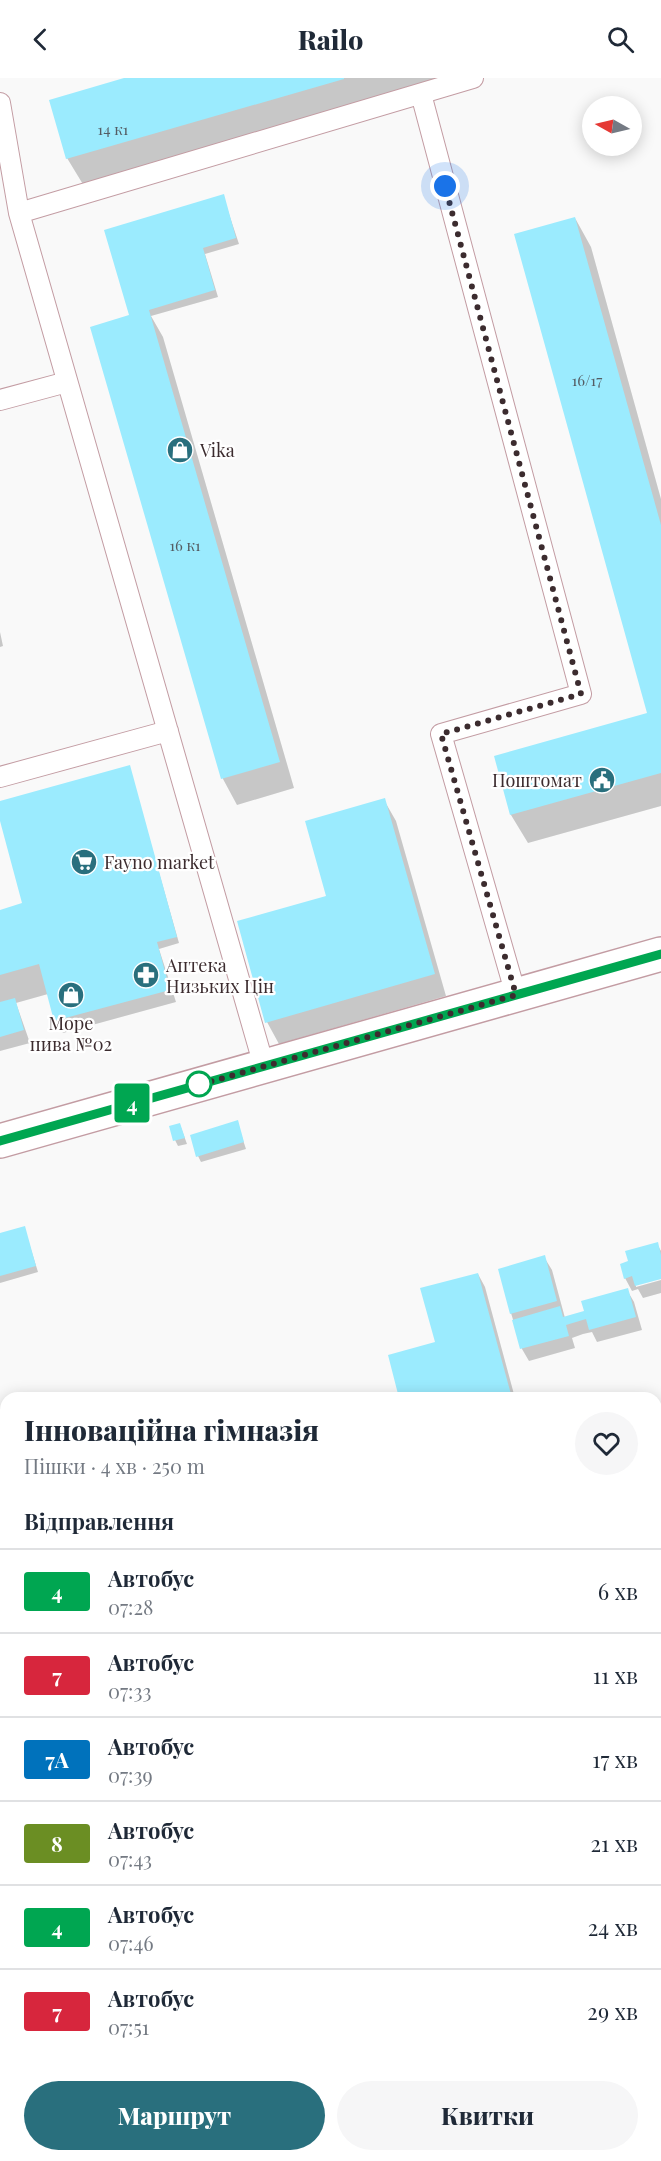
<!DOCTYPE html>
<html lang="uk">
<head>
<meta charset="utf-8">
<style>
  body { margin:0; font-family:"Playfair Display",serif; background:#f6f6f7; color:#1f2937; height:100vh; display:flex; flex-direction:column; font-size:22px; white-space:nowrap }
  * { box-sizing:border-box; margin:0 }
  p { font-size:20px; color:#747a83 }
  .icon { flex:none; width:33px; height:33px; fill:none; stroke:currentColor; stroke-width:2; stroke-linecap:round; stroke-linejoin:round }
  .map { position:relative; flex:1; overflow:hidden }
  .panel { position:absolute; left:0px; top:1314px; width:662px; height:770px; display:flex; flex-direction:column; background:#fff; border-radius:18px 18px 0 0; box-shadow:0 3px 15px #0003 }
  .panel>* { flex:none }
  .badge { padding:0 12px; border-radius:4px; font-size:21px; line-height:39px }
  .needle { width:39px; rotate:278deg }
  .tools { position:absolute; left:582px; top:18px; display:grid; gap:12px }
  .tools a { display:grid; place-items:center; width:60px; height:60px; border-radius:50%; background:#fff; box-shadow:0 3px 15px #0003; font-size:30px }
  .you { position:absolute; width:30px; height:30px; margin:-15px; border:4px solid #fff; border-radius:50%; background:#1a73e8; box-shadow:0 0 0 9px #1a73e833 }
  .map>.badge { position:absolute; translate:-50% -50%; box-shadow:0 0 0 3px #fff }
  h2 { padding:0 24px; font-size:22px; line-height:54px }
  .round { display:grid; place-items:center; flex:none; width:63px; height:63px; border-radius:32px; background:#f6f6f7 }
  .head { display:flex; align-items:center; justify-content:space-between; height:102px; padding:0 24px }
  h1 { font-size:28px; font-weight:800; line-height:45px }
  .cta { display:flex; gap:12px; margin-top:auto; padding:12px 24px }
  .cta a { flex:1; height:69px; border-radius:36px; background:#296f7d; color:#fff; font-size:24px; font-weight:800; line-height:69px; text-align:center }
  .cta a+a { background:#f6f6f7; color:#1f2937 }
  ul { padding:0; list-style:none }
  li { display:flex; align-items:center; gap:18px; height:84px; padding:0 24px; border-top:2px solid #e0e1e3 }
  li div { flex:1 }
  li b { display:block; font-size:22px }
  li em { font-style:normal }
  li .badge { min-width:66px; font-weight:700; text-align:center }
  header { display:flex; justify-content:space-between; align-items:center; height:78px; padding:0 24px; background:#fff; font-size:27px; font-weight:800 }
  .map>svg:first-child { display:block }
  .green { fill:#fbbfcb }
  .shadow { fill:#0003 }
  .building { fill:#9bebfe }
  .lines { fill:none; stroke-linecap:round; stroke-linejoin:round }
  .lane-casing { stroke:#c39ca3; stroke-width:22 }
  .secondary-casing { stroke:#c39ca3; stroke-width:36 }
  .lane { stroke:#fff; stroke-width:20 }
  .secondary { stroke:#fff; stroke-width:33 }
  .line-casing { stroke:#fff; stroke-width:14 }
  .line { stroke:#00a651; stroke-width:9 }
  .walk { stroke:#3c2c2f; stroke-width:6; stroke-dasharray:0 10.8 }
  .stop-dot { fill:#fff; stroke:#00a651; stroke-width:3 }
  .labels { text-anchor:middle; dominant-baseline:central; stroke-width:4.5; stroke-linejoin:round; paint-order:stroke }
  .number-label { font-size:15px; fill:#545c63 }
  .poi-label { font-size:18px; fill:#3c2c2f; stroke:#fff; text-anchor:start }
</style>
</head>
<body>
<header><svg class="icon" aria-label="back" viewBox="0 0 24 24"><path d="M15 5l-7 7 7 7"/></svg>Railo<svg class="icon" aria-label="search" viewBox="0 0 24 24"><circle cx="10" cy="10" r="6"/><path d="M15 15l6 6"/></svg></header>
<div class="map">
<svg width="661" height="2083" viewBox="0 0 661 2083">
  <rect width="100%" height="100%" fill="#f9f9f9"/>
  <path class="green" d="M6,2064V2078H49L50,2083H0V2066Z
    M76,2078H380L381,2083H77Z"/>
  <path class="shadow" d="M130,0H459L84,108L67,80Z
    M223,118L239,166L205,176L218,219L151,238L163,259L294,710L237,727L223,701L92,250L131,238Z
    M575,140L591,169L661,421V728L528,765L511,737L496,679L649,636Z
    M0,554L3,568L0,569Z
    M129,689L179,865L159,871L176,924L63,955L56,943L48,916L16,925L30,965L0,973V833H25L0,737V725Z
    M384,722L396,743L446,918L279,966L267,944L328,819Z
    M237,1044L246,1071L201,1084L198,1078Z
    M180,1047L187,1066L178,1068L175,1062Z
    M24,1149L38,1194L0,1205V1156Z
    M657,1166L661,1173V1199L636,1206V1209L661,1202V1215L643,1220L638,1211L632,1213L625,1200Z
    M544,1179L552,1192L565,1240L585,1235L627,1212L634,1224L642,1252L597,1264L592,1254L583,1256L572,1260L575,1270L529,1283L522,1271L511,1235Z
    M478,1196L485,1209L515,1320H401Z"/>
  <path class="building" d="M124,0H344V1L66,81L49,22Z
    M224,116L236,160L203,170L215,212L149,232L280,684L221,701L90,249L129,237L104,152Z
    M575,139L661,447V695L510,737L494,678L647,635L514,156Z
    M130,687L177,859L157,864L170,912L54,943L39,886L0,897V832L22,825L0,743V723Z
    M385,720L435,896L265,945L237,843L326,818L305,743Z
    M15,920L24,952L0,959V924Z
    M238,1042L244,1064L196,1079L190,1057Z
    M180,1045L185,1060L173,1063L169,1048Z
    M25,1148L36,1188L0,1198V1155Z
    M658,1164L661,1177V1201L635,1208L632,1198L624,1201L620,1186L628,1183L625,1173Z
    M545,1177L557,1223L510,1236L498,1191Z
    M478,1195L512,1320H399L388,1277L435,1264L420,1210Z
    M628,1210L636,1239L589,1252L586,1241L566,1247L569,1258L520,1271L512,1242L560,1228L563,1239L584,1233L581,1223Z
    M6,1517V1837H5L0,1817V1519Z"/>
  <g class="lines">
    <defs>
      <path id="lane" d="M421,16L581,616L441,656L516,917
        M0,25L19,135L264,988
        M19,135L473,0
        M0,322L67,304
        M0,699L168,653
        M0,1934L6,1958
        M425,2078L426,2083"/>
      <path id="secondary" d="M0,1063L661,876"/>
    </defs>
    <use href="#lane" class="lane-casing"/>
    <use href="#secondary" class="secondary-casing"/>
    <use href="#lane" class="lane"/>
    <use href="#secondary" class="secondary"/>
  </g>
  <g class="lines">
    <defs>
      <path id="line" d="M0,1063L661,876"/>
    </defs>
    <use href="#line" class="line-casing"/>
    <use href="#line" class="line"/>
    <path class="walk" d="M199,1006L195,1008L516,917L441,656L581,616L445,108"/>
  </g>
  <defs>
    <symbol id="shop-disc" viewBox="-11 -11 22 22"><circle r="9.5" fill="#296f7d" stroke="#fff"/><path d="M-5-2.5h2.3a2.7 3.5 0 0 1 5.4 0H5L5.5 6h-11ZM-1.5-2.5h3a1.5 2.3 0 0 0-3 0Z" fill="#fff"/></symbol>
    <symbol id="civic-disc" viewBox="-11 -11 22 22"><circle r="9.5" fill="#296f7d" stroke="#fff"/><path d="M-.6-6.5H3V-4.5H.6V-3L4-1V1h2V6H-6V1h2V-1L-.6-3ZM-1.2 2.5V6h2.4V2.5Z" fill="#fff"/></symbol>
    <symbol id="supermarket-disc" viewBox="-11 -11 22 22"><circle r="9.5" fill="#296f7d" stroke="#fff"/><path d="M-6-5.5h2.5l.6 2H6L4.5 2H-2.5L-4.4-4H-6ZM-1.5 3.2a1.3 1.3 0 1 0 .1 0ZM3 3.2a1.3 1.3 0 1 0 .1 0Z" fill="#fff"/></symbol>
    <symbol id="pharmacy-disc" viewBox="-11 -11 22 22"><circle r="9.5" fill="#296f7d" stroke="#fff"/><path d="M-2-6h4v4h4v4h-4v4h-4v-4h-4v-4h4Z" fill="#fff"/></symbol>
  </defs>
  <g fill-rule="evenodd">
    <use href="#shop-disc" x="165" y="357" width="30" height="30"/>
    <use href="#civic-disc" x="587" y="687" width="30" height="30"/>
    <use href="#supermarket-disc" x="69" y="769" width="30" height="30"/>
    <use href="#pharmacy-disc" x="131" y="882" width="30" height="30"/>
    <use href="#shop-disc" x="56" y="902" width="30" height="30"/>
  </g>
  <circle class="stop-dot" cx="199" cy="1006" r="12"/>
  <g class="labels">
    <g class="number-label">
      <text x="113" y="51">14 к1</text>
      <text x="587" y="302">16/17</text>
      <text x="185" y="467">16 к1</text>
    </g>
    <g class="poi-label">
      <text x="200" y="372">Vika</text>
      <text x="582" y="702" text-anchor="end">Поштомат</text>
      <text x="104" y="784">Fayno market</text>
      <text x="166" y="887">Аптека<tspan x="166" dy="21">Низьких Цін</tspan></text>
      <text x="71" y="945" text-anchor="middle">Море<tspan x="71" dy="21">пива №02</tspan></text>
    </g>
  </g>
</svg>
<div class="tools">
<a><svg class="needle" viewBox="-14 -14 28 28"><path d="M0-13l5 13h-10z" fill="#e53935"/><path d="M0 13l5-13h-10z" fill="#747a83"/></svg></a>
</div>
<div class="you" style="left:445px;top:108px"></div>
<b class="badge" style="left:132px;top:1025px;background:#00a651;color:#fff">4</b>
<section class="panel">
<div class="head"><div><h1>Інноваційна гімназія</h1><p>Пішки · 4 хв · 250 m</p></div><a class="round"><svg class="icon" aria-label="heart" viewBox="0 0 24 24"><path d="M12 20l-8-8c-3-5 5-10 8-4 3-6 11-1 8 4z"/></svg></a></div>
<h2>Відправлення</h2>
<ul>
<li><span class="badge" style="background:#00a651;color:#fff">4</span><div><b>Автобус</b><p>07:28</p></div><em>6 хв</em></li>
<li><span class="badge" style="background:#d7263d;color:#fff">7</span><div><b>Автобус</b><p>07:33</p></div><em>11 хв</em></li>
<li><span class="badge" style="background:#0072bc;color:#fff">7А</span><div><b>Автобус</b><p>07:39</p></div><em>17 хв</em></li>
<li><span class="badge" style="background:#6b8e23;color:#fff">8</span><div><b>Автобус</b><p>07:43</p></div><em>21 хв</em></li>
<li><span class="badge" style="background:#00a651;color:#fff">4</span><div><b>Автобус</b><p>07:46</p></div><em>24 хв</em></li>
<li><span class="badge" style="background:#d7263d;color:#fff">7</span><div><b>Автобус</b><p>07:51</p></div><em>29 хв</em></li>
</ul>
<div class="cta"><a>Маршрут</a><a>Квитки</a></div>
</section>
</div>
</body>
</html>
